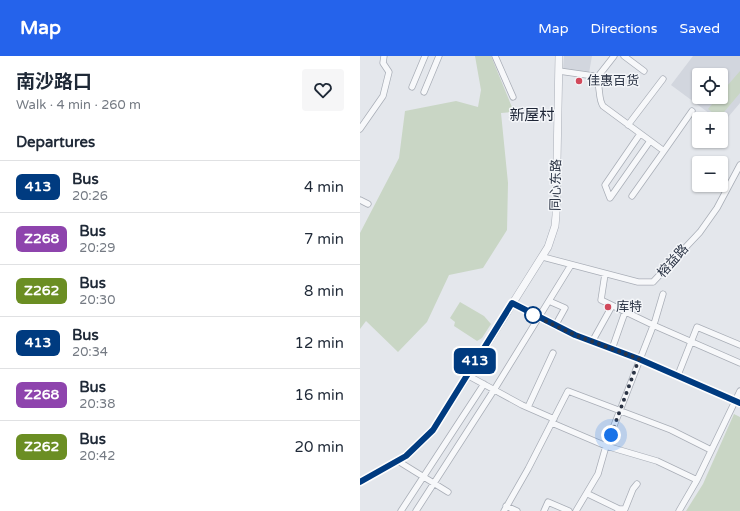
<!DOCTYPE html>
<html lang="en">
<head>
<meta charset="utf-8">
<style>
  body { margin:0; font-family:"Varela Round","Noto Sans SC",sans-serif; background:#f6f6f7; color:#1f2937; height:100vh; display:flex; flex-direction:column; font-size:15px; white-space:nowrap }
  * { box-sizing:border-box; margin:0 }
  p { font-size:13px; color:#747a83 }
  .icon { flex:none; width:22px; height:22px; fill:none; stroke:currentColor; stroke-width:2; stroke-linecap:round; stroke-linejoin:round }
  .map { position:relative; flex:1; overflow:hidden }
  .drawer { display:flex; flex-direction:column; background:#fff; width:360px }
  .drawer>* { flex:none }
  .badge { padding:0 8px; border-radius:6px; font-size:14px; line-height:26px }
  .tools { position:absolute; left:332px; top:12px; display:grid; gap:8px }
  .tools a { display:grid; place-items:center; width:36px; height:36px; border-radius:4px; background:#fff; box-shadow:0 1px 3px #0004; font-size:20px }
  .you { position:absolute; width:20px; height:20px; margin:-10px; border:3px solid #fff; border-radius:50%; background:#1a73e8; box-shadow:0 0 0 6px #1a73e833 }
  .map>.badge { position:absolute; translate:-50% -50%; box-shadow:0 0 0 2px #fff }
  h2 { padding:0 16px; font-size:15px; line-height:36px }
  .round { display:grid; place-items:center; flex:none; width:42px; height:42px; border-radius:4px; background:#f6f6f7 }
  .overview { display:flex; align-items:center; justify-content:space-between; height:68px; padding:0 16px }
  h1 { font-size:19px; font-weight:700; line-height:30px }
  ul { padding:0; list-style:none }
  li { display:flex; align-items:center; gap:12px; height:52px; padding:0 16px; border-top:1px solid #e0e1e3 }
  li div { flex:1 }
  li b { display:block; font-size:15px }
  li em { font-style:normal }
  li .badge { min-width:44px; font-weight:700; text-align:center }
  header { display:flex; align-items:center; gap:24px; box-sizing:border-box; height:56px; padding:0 20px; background:#2563eb; color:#fff }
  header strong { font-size:19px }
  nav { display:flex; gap:22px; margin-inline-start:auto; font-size:14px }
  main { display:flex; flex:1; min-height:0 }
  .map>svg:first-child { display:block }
  .built { fill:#d2d6de; fill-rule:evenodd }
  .green { fill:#c9d6c5 }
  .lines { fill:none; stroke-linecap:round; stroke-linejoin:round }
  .minor-casing { stroke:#a9aeb7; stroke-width:7 }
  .tertiary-casing { stroke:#a9aeb7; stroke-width:8 }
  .minor { stroke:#f7f8fa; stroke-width:5.5 }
  .tertiary { stroke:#f7f8fa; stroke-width:7 }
  .line-casing { stroke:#fff; stroke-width:9 }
  .line { stroke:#003b80; stroke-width:6 }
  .walk { stroke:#2b3445; stroke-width:4; stroke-dasharray:0 7.2 }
  .poi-dot { fill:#d1495b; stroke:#f4f6f9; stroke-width:1.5 }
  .stop-dot { fill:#fff; stroke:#003b80; stroke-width:2 }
  .labels { text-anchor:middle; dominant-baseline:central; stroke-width:3; stroke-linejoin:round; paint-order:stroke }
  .poi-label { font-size:13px; fill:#2b3445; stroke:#f4f6f9; text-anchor:start }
  .street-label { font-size:13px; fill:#2b3445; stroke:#f4f6f9 }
  .quarter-label { font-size:15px; fill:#1d2536; stroke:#f4f6f9 }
</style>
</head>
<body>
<header>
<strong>Map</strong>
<nav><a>Map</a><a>Directions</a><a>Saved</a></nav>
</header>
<main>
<section class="drawer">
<div class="overview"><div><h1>南沙路口</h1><p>Walk · 4 min · 260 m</p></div><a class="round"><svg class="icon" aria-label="heart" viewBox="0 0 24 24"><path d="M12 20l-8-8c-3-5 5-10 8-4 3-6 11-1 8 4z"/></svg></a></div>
<h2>Departures</h2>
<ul>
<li><span class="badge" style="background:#003b80;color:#fff">413</span><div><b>Bus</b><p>20:26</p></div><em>4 min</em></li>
<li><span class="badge" style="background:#8e44ad;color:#fff">Z268</span><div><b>Bus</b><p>20:29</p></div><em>7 min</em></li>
<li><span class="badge" style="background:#6b8e23;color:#fff">Z262</span><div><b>Bus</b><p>20:30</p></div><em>8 min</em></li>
<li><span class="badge" style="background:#003b80;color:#fff">413</span><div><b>Bus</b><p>20:34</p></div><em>12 min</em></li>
<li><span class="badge" style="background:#8e44ad;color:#fff">Z268</span><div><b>Bus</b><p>20:38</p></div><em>16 min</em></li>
<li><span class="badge" style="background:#6b8e23;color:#fff">Z262</span><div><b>Bus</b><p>20:42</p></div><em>20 min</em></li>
</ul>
</section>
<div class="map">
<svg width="380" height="455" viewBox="0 0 380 455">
  <rect width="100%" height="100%" fill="#e4e7ec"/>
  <path class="built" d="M204,0H232L229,17L203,13Z
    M333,0H380V47L363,67L361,63H357L311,29ZM339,19H361V41H339Z"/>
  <path class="green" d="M115,0H131L154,56L141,57L148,127L147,174L123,212L89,219L67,266L38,296L6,265L0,273V177L39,102L45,55L96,45L118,51L121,34Z
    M380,15V37L359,62L348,53L358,41H361V37Z
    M100,246L124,260L131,268L122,282L117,285L94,270L95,266L90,262Z
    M374,358L380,361V455H326L343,428Z"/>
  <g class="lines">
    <defs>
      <path id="minor" d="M135,0L153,41
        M264,0L284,15
        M199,15L234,20C242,28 237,41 243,50L304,95L272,140
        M236,23L254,0
        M52,31L65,0
        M64,36L79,0
        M268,69L303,23
        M0,73L23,40L29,16L23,7L24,0
        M280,78L245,129L250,142L290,85
        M304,95L332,55
        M0,144L8,148
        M183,201L278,226H293L340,176L357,152L380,109
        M245,218L241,244L293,269L380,307
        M189,245L205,252L195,270
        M232,286L252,250
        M252,293L265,256
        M107,319L162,349L194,363
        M318,319L337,271L380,289
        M168,351L193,297
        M192,367L246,390L297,405L337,424
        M38,405L88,436
        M228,438L259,453
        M146,450L157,455
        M41,455L124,328
        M56,455L134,334L211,209
        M144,455L168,413L208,335L311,374L351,394
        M184,455L188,446L209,455
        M216,455L238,418L246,390L295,265L303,238
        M258,455L259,453H265L273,433L277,428
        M319,455L337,424L380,335"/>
      <path id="tertiary" d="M152,247L215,279L279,303L380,347
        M0,426L46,400L73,374L188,191L195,170L196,159L199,0"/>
    </defs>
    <use href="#minor" class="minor-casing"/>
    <use href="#tertiary" class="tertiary-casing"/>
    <use href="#minor" class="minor"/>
    <use href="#tertiary" class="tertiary"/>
  </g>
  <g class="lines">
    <defs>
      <path id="line" d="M0,426L46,400L73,374L152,247L215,279L279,303L380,347"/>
    </defs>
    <use href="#line" class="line-casing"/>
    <use href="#line" class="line"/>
    <path class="walk" d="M173,259L215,279L279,303L251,379"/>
  </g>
  <g class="poi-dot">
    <circle cx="219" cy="25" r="4"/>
    <circle cx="248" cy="251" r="4"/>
  </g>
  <circle class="stop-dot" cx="173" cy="259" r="8"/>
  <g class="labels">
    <g class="poi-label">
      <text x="227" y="25">佳惠百货</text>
      <text x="256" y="251">库特</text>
    </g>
    <g class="street-label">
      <text transform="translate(196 129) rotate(-89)">同心东路</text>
      <text transform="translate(313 205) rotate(-48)">榕益路</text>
    </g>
    <g class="quarter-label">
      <text x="172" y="59">新屋村</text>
    </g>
  </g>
</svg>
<div class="tools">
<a><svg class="icon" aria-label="locate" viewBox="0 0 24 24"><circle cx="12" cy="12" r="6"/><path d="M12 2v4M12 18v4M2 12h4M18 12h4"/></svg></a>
<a>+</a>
<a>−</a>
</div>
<div class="you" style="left:251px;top:379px"></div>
<b class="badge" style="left:115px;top:305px;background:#003b80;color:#fff">413</b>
</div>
</main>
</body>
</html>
